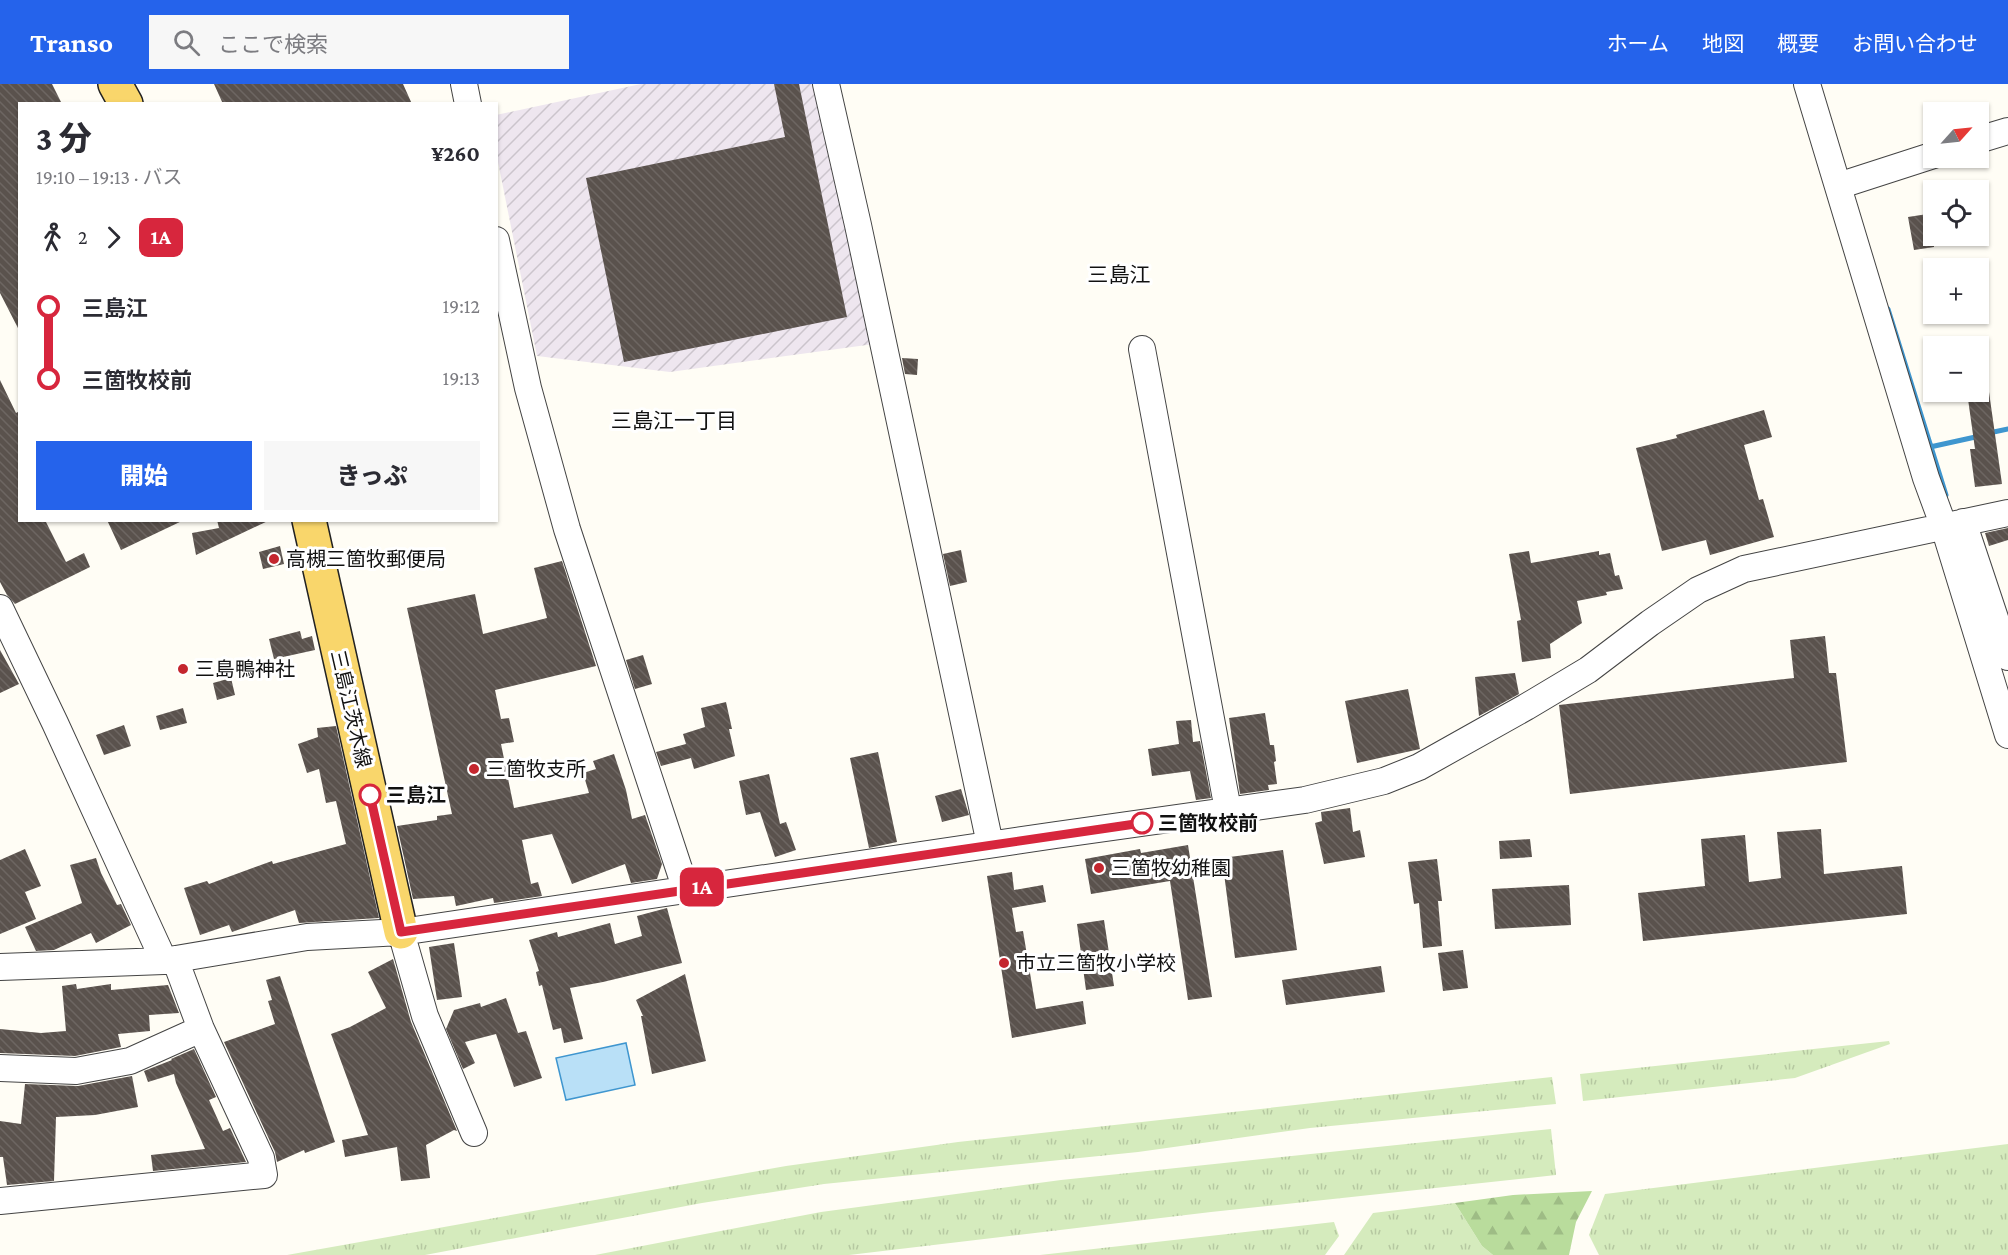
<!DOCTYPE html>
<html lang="ja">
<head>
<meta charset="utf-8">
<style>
  body { margin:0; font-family:"Crimson Pro","Noto Sans JP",serif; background:#f7f7f7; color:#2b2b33; height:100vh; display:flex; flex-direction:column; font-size:22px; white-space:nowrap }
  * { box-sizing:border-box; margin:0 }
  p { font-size:20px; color:#7c7c81 }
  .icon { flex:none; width:33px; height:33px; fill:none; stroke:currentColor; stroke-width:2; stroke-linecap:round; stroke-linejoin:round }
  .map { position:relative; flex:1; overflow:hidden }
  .drawer { position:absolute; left:18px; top:18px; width:480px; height:420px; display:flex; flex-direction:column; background:#fff; border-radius:0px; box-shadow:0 2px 4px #0004 }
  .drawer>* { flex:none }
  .badge { padding:0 12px; border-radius:9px; font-size:21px; line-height:39px }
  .needle { width:39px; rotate:63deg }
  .buttons { position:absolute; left:1923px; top:18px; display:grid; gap:12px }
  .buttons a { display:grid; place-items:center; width:66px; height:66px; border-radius:0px; background:#fff; box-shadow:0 2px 4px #0004; font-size:30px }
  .map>.badge { position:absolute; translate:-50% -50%; box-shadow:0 0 0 3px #fff }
  .legs { display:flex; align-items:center; gap:9px; height:66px; padding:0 18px; font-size:20px }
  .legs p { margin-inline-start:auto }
  .headline { display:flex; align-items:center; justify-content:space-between; height:102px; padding:0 18px }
  h1 { font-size:33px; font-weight:800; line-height:45px }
  .cta { display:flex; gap:12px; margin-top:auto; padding:12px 18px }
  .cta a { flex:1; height:69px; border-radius:0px; background:#2563eb; color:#fff; font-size:24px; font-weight:800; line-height:69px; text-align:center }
  .cta a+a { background:#f7f7f7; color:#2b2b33 }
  ul { padding:0 18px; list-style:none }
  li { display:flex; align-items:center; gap:21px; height:72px; font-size:22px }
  li i { display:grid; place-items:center; width:9px; height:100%; margin:0 8px; background:currentColor }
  li i::after { content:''; width:15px; height:15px; margin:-8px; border:4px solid; border-radius:50%; background:#fff }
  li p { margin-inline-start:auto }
  li:first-child i { background:linear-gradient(#0000 50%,currentColor 0) }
  li:last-child i { background:linear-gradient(currentColor 50%,#0000 0) }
  header { display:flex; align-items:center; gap:36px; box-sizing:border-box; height:84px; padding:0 30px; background:#2563eb; color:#fff }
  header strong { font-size:28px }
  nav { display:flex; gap:33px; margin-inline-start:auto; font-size:21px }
  .search { width:420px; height:54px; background:#f7f7f7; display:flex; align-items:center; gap:15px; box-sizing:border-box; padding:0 21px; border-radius:0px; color:#7c7c81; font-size:22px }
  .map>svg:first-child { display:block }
  .industrial { fill:url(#industrial-furrows) }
  .grass { fill:url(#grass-tufts) }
  .forest { fill:url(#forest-firs) }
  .water { fill:#b9e0f7; stroke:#3f96cf; stroke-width:1.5 }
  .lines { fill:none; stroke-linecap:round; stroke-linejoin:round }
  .stream { stroke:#3f96cf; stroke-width:5 }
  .building { fill:url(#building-back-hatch) }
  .minor-casing { stroke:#444; stroke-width:28 }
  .major-casing { stroke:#222; stroke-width:36 }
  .minor { stroke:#fff; stroke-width:26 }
  .major { stroke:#f9d66b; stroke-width:33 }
  .line-1-casing { stroke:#fff; stroke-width:14 }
  .line-1 { stroke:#d7263d; stroke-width:9 }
  .poi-dot { fill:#c4262e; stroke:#fff; stroke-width:2 }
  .stop-1-dot { fill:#fff; stroke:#d7263d; stroke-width:3 }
  .labels { text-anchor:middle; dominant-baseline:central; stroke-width:6; stroke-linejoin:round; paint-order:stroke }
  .poi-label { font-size:20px; fill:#111; stroke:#fff; text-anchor:start }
  .street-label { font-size:20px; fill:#111; stroke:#fff }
  .stop-label { font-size:20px; font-weight:bold; fill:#111; stroke:#fff; text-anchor:start }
  .neighbourhood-label { font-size:21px; fill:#111; stroke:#fff }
</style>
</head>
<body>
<header>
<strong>Transo</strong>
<div class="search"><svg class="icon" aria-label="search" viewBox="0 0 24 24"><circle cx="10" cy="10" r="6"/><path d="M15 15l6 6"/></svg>ここで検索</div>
<nav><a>ホーム</a><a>地図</a><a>概要</a><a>お問い合わせ</a></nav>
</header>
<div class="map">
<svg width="2008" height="1171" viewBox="0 0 2008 1171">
  <defs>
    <pattern id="industrial-furrows" width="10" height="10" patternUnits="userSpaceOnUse" patternTransform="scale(1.5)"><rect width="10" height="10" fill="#eee6ef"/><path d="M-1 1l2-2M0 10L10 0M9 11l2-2" fill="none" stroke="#cbc4cc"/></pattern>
    <pattern id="grass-tufts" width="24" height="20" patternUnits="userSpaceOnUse" patternTransform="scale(1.5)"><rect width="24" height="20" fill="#d5ebbd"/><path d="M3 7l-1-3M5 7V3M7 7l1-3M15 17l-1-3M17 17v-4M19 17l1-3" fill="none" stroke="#b6c8a1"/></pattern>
    <pattern id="forest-firs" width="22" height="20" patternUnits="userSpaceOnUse" patternTransform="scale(1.5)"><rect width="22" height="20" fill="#b9dc9c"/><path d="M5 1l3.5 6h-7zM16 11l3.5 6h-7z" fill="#9ebc85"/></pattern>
    <pattern id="building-back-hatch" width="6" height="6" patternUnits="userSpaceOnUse" patternTransform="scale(1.5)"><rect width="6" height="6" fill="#5a524d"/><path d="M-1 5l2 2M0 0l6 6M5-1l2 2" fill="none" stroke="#6d6662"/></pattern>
  </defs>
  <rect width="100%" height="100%" fill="#fffdf5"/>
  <path class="industrial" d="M641,0H814L874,260L670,288L537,272L497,73L496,31Z"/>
  <path class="grass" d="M1889,957L1890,960L1795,994L1583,1017L1580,990Z
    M1552,993L1556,1020L1310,1044L1138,1068L824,1100L702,1119L425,1171H287L786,1082L958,1058Z
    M1551,1045L1556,1091L1211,1128L849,1171H595L821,1128L1061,1096Z
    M2008,1060V1171H1599L1589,1151L1605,1110Z
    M1455,1119L1482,1162L1493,1171H1344L1373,1129Z
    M1334,1138L1339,1152L1325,1171H1040Z"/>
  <path class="forest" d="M1592,1107L1576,1138L1569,1171H1493L1482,1162L1455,1119L1513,1111Z"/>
  <path class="water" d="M626,959L635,1001L566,1016L556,974Z"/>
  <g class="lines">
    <path class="stream" d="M1888,225L1946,411
      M1989,349L2008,345
      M1930,363L1980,352"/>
  </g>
  <path class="building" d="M0,0H52L62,20H20V248L0,209Z
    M214,0H403L412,20H223Z
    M774,0H799L847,233L624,278L586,94L785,53Z
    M1934,129V163L1914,166L1908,133Z
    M902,274L918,275L917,291L905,290Z
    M0,296L16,329L20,327V436H45L66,478L84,469L90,483L15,520L7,511L0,498Z
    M1967,308H1989L2002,400L1975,403L1970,365H1975Z
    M1764,326L1772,353L1744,361L1759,416L1763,415L1774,453L1710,471L1706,456L1662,467L1636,364L1677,354L1676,351Z
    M107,436H184L121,466Z
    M217,436H270L196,471L192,449L219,444Z
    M2008,444V456L1989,462L1985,449Z
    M280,462L284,480L263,485L259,468Z
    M961,466L967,498L950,502L943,470Z
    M1529,467L1531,479L1599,467V471L1610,469L1615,492L1619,491L1623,505L1606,508L1607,511L1577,517L1582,539L1550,560L1551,574L1522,578L1517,537L1521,536L1509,470Z
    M562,477L596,582L495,606L501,635L509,634L514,658L501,660L514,724L589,709L583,689L596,685L593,677L614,670L626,706L632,735L645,731L662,780L657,795L631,799L625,780L572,800L552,750L522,756L531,800L538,798L542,812L494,819L493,814L456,822L454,812L413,815L397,742L437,736V732L452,730L407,524L475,510L483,550L547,534L534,484Z
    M300,547L302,555L312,552L315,566L274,575L269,555Z
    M1825,552L1829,589H1836L1847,678L1570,710L1559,621L1794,594L1790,556Z
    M0,566L19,600L0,609Z
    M643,571L652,600L635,605L626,576Z
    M1515,589L1519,610L1479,632L1475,593Z
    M231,594L235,611L217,616L213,599Z
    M1408,605L1420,665L1357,679L1345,617Z
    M726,618L732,645H729L735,672L694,685L691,674L661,682L656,668L686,660L683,650L705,643L701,624Z
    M183,624L187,639L160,646L156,632Z
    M1265,629L1270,661H1274L1276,677L1274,678L1277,700L1268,701L1269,706L1240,710L1229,634Z
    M1191,636L1193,658L1200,657L1211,714L1196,716L1190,687L1152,692L1148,665L1179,660L1176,637Z
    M124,641L131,662L104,671L96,651Z
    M336,642L379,834L299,839L295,826L232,848L229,841L200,851L184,804L207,797L209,800L272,777L273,780L346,760L336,717L326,719L319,685L307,689L298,660L318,653L317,644Z
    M878,668L897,758L869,764L850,674Z
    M769,690L780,740L786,738L796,766L775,773L760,728L746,731L739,697Z
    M961,705L969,731L942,738L935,712Z
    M1350,724L1353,748L1360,746L1365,773L1324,780L1315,739L1322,737L1321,728Z
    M1821,745L1824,790L1902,782L1907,830L1643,857L1638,809L1705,802L1701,755L1745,751L1749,798L1781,794L1777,748Z
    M1530,755L1532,773L1500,775L1499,757Z
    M1188,761L1212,913L1188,916L1170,797L1091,810L1085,775L1140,765L1141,769Z
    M25,765L41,802L25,808L36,835L0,850V776Z
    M1283,766L1297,866L1235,874L1222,774Z
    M96,774L101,789L117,821L121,820L131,841L96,859L91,849L54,866L36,867L25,843L82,819L70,781Z
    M1437,775L1442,817H1438L1442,862L1423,864L1419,819L1414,820L1408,778Z
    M1012,788L1014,806L1043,801L1046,818L1012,824L1016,848L1023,847L1036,925L1083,917L1086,940L1012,954L987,792Z
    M1569,801L1571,841L1495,845L1492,805Z
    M667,824L682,879L603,898L570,904L583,955L564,959L561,944L553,946L542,901L539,902L536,888L539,887L529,856L557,848L558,853L610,839L615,860L642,852L637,832Z
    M1104,836L1114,902L1086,906L1077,840Z
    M454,859L462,913L437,916L429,863Z
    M1463,866L1468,904L1443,907L1438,869Z
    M393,875L411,938L457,1047L454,1046L426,1061L430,1094L401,1097L397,1063L345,1073L342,1056L368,1051L331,950L350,943L386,924L368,888Z
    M1381,882L1385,908L1286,921L1282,896Z
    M685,890L706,977L652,990L641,932H643L636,916Z
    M280,892L335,1058L305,1069L304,1066L277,1078L275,1068L224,958L275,940L268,917L272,916L266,896Z
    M76,900L77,905L111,900V906L168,901L179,929L149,931L150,947L118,950L121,963L75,972L0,969V945L41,949L66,947L62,902Z
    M506,914L518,949L526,947L542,994L514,1003L496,950L465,958L475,979L463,985L446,945L454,926L480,919L481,923Z
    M194,965L216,1013L209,1016L223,1047L230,1044L246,1078L153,1087L151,1071L205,1065L176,999L174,990L148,998L144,987L172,976L171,975Z
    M132,992L138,1023L95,1031L56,1033L54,1097L7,1101L3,1073H0V1037L21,1040L25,1000L78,1002Z"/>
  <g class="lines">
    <defs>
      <path id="minor" d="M464,0L468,20
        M826,0L858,141L990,760
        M1807,0L1926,394L1944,443L2008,651
        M1978,56L2008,47
        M1838,102L1934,71
        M496,156L528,304L567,445L686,806
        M1142,265L1228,726
        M1963,438L2008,573
        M0,524L55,639L164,877
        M401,848L425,932L474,1049
        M0,883L164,877L307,853L401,848L1056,751L1305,716L1384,697L1419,683L1526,623L1588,586L1650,539L1698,506L1744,485L2008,429
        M0,984L76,987L130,977L201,945
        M0,1117L264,1091L261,1074L201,945L175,875"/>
      <path id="major" d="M115,0L126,20
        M309,436L401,848"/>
    </defs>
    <use href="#minor" class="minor-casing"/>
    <use href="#major" class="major-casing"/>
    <use href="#minor" class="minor"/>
    <use href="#major" class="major"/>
  </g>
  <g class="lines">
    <defs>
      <path id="line-1" d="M370,711L401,848L1142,739"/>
    </defs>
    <use href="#line-1" class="line-1-casing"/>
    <use href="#line-1" class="line-1"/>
  </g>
  <g class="poi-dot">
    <circle cx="274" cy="475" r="6"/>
    <circle cx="183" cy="585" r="6"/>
    <circle cx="474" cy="685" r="6"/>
    <circle cx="1099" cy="784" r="6"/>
    <circle cx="1004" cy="879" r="6"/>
  </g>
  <g class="stop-1-dot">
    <circle cx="370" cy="711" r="10"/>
    <circle cx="1142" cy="739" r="10"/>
  </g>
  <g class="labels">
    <g class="poi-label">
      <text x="286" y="475">高槻三箇牧郵便局</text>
      <text x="195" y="585">三島鴨神社</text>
      <text x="486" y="685">三箇牧支所</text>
      <text x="1111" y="784">三箇牧幼稚園</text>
      <text x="1016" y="879">市立三箇牧小学校</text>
    </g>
    <g class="street-label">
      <text transform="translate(351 625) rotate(77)">三島江茨木線</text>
    </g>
    <g class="stop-label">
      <text x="386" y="711">三島江</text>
      <text x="1158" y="739">三箇牧校前</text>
    </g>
    <g class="neighbourhood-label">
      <text x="1119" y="191">三島江</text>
      <text x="674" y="337">三島江一丁目</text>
    </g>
  </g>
</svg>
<div class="buttons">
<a><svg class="needle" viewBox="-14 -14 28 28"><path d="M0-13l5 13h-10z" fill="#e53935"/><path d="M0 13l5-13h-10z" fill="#7c7c81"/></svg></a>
<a><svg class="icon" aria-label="locate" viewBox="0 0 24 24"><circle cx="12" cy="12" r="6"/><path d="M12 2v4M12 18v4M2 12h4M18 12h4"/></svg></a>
<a>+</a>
<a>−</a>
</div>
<b class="badge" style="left:702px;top:803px;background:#d7263d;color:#fff">1A</b>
<section class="drawer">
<div class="headline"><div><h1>3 分</h1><p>19:10 – 19:13 · バス</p></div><b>¥260</b></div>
<div class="legs"><svg class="icon" aria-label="walk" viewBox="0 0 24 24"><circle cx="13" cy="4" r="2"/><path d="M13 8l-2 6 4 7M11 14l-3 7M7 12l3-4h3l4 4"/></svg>2<svg class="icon" aria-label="forward" viewBox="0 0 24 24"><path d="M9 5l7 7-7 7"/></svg><b class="badge" style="background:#d7263d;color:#fff">1A</b></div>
<ul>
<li><i style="color:#d7263d"></i><b>三島江</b><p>19:12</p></li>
<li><i style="color:#d7263d"></i><b>三箇牧校前</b><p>19:13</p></li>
</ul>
<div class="cta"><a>開始</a><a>きっぷ</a></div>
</section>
</div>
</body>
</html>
